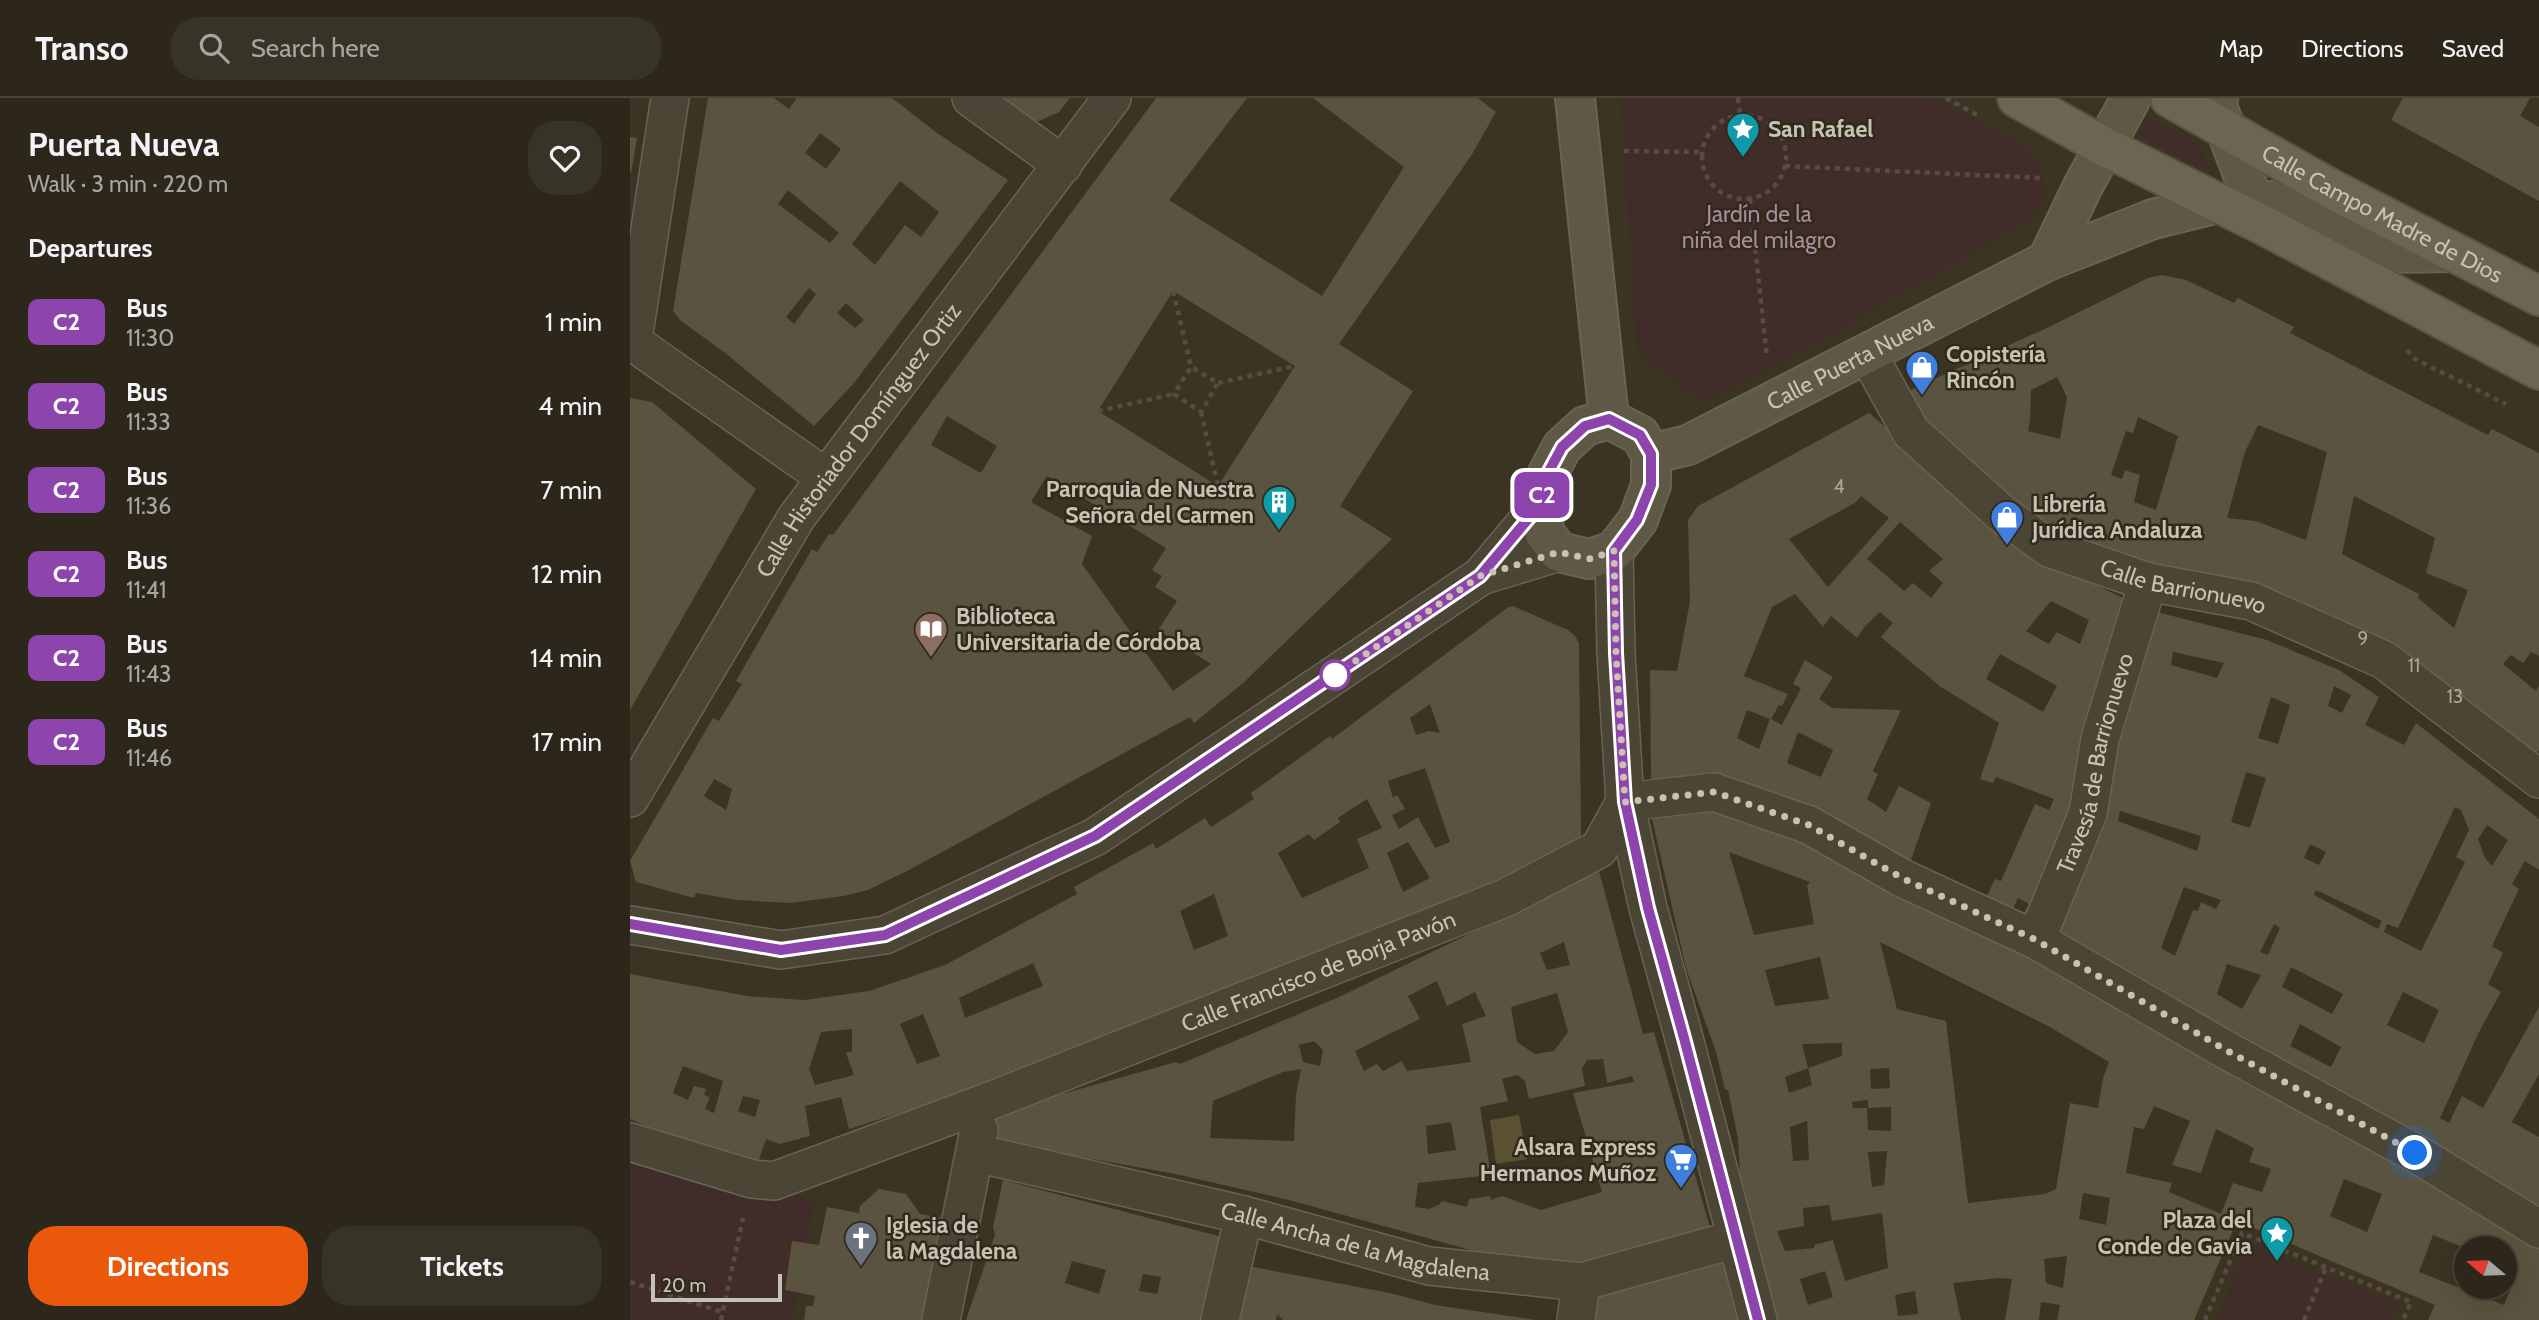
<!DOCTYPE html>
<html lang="en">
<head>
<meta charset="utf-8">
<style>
  body { margin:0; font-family:Cabin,sans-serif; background:#383327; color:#f1f3f6; height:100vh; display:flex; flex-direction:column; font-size:26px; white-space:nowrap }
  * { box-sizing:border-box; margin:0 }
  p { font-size:23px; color:#a6a5a2 }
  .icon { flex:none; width:38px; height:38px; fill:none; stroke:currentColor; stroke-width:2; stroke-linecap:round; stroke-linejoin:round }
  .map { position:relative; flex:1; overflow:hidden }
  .sheet { display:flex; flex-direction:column; background:#2c271a; width:630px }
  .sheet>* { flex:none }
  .badge { padding:0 14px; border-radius:10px; font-size:24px; line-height:46px }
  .needle { width:46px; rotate:289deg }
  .controls { position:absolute; left:1824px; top:1138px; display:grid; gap:14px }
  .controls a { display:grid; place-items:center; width:63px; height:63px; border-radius:50%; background:#2c271a; box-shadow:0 7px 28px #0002,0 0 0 2px #484439; font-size:35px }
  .scale { position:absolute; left:21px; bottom:18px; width:131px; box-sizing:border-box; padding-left:7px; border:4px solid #c7c2b2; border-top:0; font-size:19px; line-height:24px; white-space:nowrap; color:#c7c2b2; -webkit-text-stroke:5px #302a1c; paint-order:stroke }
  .you { position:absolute; width:35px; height:35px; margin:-18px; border:5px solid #fff; border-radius:50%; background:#1a73e8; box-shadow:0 0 0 10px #1a73e833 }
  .map>.badge { position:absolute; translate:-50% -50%; box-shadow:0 0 0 4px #fff }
  h2 { padding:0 28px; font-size:26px; line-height:63px }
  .round { display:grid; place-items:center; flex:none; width:74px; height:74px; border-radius:28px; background:#383327 }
  .summary { display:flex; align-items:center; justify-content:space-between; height:119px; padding:0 28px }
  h1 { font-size:33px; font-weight:700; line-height:52px }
  .primary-button { display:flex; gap:14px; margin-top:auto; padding:14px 28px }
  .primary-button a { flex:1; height:80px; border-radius:28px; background:#ea580c; color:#fff; font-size:28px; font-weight:700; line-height:80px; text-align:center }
  .primary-button a+a { background:#383327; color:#f1f3f6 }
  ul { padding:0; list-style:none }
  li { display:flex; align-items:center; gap:21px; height:84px; padding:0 28px }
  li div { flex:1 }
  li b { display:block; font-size:26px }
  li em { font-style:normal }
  li .badge { min-width:77px; font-weight:700; text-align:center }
  header { display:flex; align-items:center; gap:42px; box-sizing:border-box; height:98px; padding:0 35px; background:#2c271a; border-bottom:2px solid #484439 }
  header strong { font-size:33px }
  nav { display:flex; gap:38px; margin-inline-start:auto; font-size:24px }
  .search { width:490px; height:63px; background:#383327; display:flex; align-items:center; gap:18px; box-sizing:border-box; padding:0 24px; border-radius:28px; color:#a6a5a2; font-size:26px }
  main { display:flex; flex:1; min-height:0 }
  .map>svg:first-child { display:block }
  .green { fill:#402d29 }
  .water { fill:#5b5031 }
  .building { fill:#5a533f; fill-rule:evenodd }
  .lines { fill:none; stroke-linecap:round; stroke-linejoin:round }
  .street-casing { stroke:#696355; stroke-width:40 }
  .secondary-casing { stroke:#696355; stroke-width:42 }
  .primary-casing { stroke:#575243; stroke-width:42 }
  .path { stroke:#5b4a44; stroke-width:4.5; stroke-dasharray:5 5; stroke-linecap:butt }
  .street { stroke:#4b4536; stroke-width:37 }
  .secondary { stroke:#5e5844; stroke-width:38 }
  .primary { stroke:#6b6554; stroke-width:38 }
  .line-casing { stroke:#fff; stroke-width:16 }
  .line { stroke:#8e44ad; stroke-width:10 }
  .walk { stroke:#c7c2b2; stroke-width:7; stroke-dasharray:0 12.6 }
  .stop-dot { fill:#fff; stroke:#8e44ad; stroke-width:3.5 }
  .labels { text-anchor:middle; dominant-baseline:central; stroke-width:5; stroke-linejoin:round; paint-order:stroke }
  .number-label { font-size:19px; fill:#aca695 }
  .poi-label { font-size:23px; font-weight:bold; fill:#c7c2b2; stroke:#302a1c; text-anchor:start }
  .street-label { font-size:23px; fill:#c7c2b2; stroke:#302a1c }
  .park-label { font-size:23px; fill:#ac879e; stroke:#302a1c }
</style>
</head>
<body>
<header>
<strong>Transo</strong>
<div class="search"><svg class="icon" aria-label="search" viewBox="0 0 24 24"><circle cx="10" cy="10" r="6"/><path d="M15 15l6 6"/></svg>Search here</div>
<nav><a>Map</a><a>Directions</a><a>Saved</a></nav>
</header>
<main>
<section class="sheet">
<div class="summary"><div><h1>Puerta Nueva</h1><p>Walk · 3 min · 220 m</p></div><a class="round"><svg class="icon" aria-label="heart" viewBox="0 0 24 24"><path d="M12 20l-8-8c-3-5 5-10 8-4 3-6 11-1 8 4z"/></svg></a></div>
<h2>Departures</h2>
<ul>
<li><span class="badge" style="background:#8e44ad;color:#fff">C2</span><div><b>Bus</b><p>11:30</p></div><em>1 min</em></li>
<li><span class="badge" style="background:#8e44ad;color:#fff">C2</span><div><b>Bus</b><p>11:33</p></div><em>4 min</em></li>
<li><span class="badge" style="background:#8e44ad;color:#fff">C2</span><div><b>Bus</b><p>11:36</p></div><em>7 min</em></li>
<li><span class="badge" style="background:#8e44ad;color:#fff">C2</span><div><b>Bus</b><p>11:41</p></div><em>12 min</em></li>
<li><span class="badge" style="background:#8e44ad;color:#fff">C2</span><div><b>Bus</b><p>11:43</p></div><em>14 min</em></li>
<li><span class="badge" style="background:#8e44ad;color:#fff">C2</span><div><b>Bus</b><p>11:46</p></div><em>17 min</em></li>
</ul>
<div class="primary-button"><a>Directions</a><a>Tickets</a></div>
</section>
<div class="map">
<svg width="1909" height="1222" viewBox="0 0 1909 1222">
  <rect width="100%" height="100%" fill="#3b3423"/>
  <path class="green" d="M990,0H1302L1396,49L1409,63L1417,98L1403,120L1138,273L1074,306L1007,254Z
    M1517,20L1572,48L1578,73L1507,37Z
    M0,1054L184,1104L163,1222H0Z
    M1620,1145L1770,1206L1763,1222H1593L1587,1219Z"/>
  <path class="water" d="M889,1017L897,1061L866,1066L860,1022Z"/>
  <path class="building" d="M78,0H144L159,11L167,0H262L307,35L378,82L224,285L184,328L94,254L51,223L43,213ZM190,35L211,51L196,71L175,55ZM270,83L309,114L291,139L275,127L245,167L222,146ZM158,92L209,135L200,145L148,106ZM179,190L186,196L164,226L156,219ZM216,205L234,222L225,230L207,215Z
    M371,0H440L429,14L409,23L397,20Z
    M526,0H617L539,102L692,198L774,69L683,0H848L866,14L841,58L709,246L783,293L710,408L762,441L612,586L564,625L560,619L279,772L238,792L214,798L160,805L107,802L66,795L64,800L6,784L0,763L83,620L89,623L109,590L112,586L106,583L182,451L187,454L199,436L203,437ZM543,193L665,268L588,388L468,313ZM317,318L367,348L351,375L301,347ZM417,378L536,450L522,472L532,478L525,489L547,503L528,532L581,566L543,593L452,466L462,438L401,404ZM84,681L102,691L96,712L74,698Z
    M1773,0H1900L1890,18L1909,29V103L1761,22Z
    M0,39L7,40L1,75L0,74Z
    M1532,177L1556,182L1604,205L1608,200L1664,229L1660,235L1807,311L1858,337L1862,331L1909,355V558L1901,554L1893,565L1881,557L1873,566L1906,593L1909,587V652L1903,662L1889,651L1552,479L1431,441L1294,337L1276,294L1419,229L1518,180ZM1427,279L1437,299L1430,341L1398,333L1400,322L1401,292ZM1508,319L1548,338L1526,412L1504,404L1510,377L1495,372L1492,381L1481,377L1496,333L1503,335ZM1628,327L1697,354L1676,442L1626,423L1597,420L1615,354ZM1724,398L1805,440L1796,475L1838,492L1824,530L1788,500L1789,496L1712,456Z
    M0,300L22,304L126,391L0,612Z
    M1239,315L1358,417L1433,471L1499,503L1449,710L1401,835L1351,811L1365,781L1371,783L1405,706L1419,712L1424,701L1366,679L1363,685L1350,681L1369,625L1311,589L1251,539L1263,525L1250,514L1235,528L1227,540L1201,518L1193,529L1165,496L1142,509L1114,578L1158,596L1152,608L1149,607L1141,621L1152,627L1171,590L1163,586L1175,562L1203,579L1189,601L1202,610L1271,612L1243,673L1248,676L1237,701L1256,714L1269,688L1301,705L1277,773L1021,683L1020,572L1047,573L1060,503L1058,422L1068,408ZM1231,398L1259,420L1198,489L1159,441L1225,405ZM1270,424L1313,461L1299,473L1313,485L1301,500L1283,485L1274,493L1237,461ZM1421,503L1459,522L1450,546L1427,534L1419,546L1396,533ZM1370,556L1427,588L1413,614L1356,581ZM1117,612L1140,621L1129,651L1107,640ZM1168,634L1203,652L1191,679L1157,665ZM1388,800L1399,806L1393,817L1382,813Z
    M883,508L938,532L945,538L949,545L951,740L843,794L439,953L370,977L371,983L219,1031L211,999L175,1008L180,1038L149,1046L136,1041L125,1073L0,1021V876L117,898L174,902L239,893L315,867L447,796L444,789L523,745L526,751L575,720L581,729L624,701L621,695L700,638L702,641L877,510ZM800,606L810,635L799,633L786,637L780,620ZM795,670L820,744L805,750L788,719L769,731L762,717L775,711L767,697L763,700L758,683ZM737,701L752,730L727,741L739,770L672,800L648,755L679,736L684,742L710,724L708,720ZM778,744L800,780L773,794L757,755ZM584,796L598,838L564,852L550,813ZM403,865L413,888L335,920L329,900ZM293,916L310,958L287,966L270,926ZM222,931V953L216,955L224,977L185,987L179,971L191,934ZM53,968L93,983L84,1015L75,1011L80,999L74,997L76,991L64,988L58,1002L43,995ZM113,998L130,1002L125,1019L108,1013Z
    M1519,512L1637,542L1709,572L1749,599L1735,627L1774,647L1786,625L1909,721V772L1895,763L1882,786L1889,791L1862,848L1873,855L1858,886L1871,894L1849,934L1810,1020L1819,1025L1832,998L1853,1010L1909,909V976L1882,1024L1909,1039V1115L1416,830ZM1543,554L1594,565L1587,580L1541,567ZM1704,588L1721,597L1712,615L1698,608ZM1641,599L1660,607L1648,646L1628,640ZM1616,674L1636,680L1620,730L1601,724ZM1825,709L1831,712L1839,732L1826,759L1835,764L1791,853L1754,834L1757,826L1768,830ZM1490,713L1571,738L1567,753L1488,723ZM1857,727L1878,742L1862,768L1855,760L1848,741ZM1680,746L1696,754L1689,767L1674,760ZM1554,789L1591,802L1586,811L1571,804L1568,813L1563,812L1545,858L1531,850ZM1686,792L1752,823L1748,831L1684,797ZM1644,826L1650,830L1638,857L1630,854ZM1597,866L1631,877L1612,911L1587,896ZM1661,869L1713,896L1702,916L1652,889ZM1773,894L1809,912L1794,945L1757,927ZM1670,926L1711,949L1701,969L1660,948Z
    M1086,698L1352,824L1909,1146V1222H1798L1805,1207L1607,1123L1564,1222H1427L1430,1207L1411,1204L1409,1222H1375L1382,1181L1368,1180L1323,1185L1331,1222H1141L1111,1096L1108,1040L1098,992H1095L1086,954L1056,870L1020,712ZM1099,754L1180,784L1177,788L1184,826L1124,837ZM1250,844L1418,928L1479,964L1473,980L1468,1010L1440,1005L1426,1091L1415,1096L1338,1105L1316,923L1267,911ZM1190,859L1199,901L1145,908L1135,872ZM1212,945V958L1178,970L1172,946ZM1178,970L1182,987L1159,995L1155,979ZM1259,970L1260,990L1241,991L1240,971ZM1238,1002V1010L1261,1009V1033L1238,1032L1237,1010H1223L1222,1004ZM1524,1008L1560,1023L1542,1067L1571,1075L1586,1031L1624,1050L1619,1064L1641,1071L1632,1094L1603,1085L1591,1116L1539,1094L1542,1085L1496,1075L1504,1029L1514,1031ZM1177,1023L1179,1062L1163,1063L1160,1029ZM1257,1053L1254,1087L1242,1089L1238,1054ZM1714,1081L1752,1096L1737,1134L1700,1118ZM1453,1095L1480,1100L1476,1127L1449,1121ZM1199,1107L1202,1123L1252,1115L1258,1170L1215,1183L1203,1142L1184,1147V1150L1155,1153L1147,1133L1174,1128L1173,1110ZM1803,1137L1835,1150H1874V1165L1889,1171L1874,1207L1789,1174ZM1437,1158L1433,1190L1416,1185L1414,1161ZM1195,1173L1203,1199L1178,1207L1170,1181ZM1285,1193L1288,1216L1268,1218L1265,1197Z
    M969,773L1013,936L1024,934L1083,1140L965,1173L866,1159L659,1102L545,1076L359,1042L363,1009L432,996L546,964L550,966L709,899ZM934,844L940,867L917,872L910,855ZM807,883L817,908L845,894L856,918L832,926L841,964L777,973L772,963L753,973L747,966L734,973L725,953L790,921L778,898ZM927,895L938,934L924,953L905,956L887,944L881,909ZM684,943L693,952L690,968L673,964L669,947ZM973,961L977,985L1002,978L1004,984L943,995L972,1094L911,1112L872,1098L860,1102L861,1098L839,1101L837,1109L812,1103L810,1106L799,1111L785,1109L788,1085L861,1077L850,1009L878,1003L872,981L887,977L895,983L899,1001L955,988L952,971L957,962ZM671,971L666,997L664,1043L580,1040L583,1003L653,974ZM821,1024L826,1052L798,1056L796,1028Z
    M373,1082L596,1140L578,1222H336L365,1137L363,1129ZM442,1163L476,1172L469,1196L435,1185ZM513,1176L531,1179L527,1196L509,1193Z
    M249,1091L276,1096L290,1116L313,1120L295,1222H174L176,1208H183L185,1198L155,1192L162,1143L189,1147L197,1109L229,1115L230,1108Z
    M1096,1158L1114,1222H957L961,1195Z
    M613,1167L760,1195L805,1207L906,1222H653L647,1216L646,1222H598Z"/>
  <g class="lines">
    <defs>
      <g id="street">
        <path d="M341,0L433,67"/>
        <path d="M0,242L195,379"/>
        <path d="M3,242L40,0"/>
        <path id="s1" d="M1237,255L1281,334L1371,415L1419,450L1518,484L1621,503L1754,562L1909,681"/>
        <path d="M984,453L986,555L995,704L1018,810L1054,940L1128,1222"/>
        <path d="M851,478L929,454"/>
        <path id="s2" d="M0,700L166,420L482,0"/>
        <path d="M0,827L151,852L255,837L465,739L851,478L910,408"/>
        <path id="s3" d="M1406,842L1458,715L1470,641L1518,484"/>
        <path id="s4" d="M0,1044L122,1081L144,1083L352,1006L875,800L969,751L995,704L1084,694L1179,727L1272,780L1406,842L1596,952L1785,1055L1909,1131"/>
        <path id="s5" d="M346,1055L614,1117L799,1168L951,1184L1106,1141"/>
        <path d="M311,1222L349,1032"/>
        <path d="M590,1222L614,1117"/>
        <path d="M946,1222L951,1184"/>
      </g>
      <g id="secondary">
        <path d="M945,0L979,321"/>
        <path d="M1588,0L1587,8L1632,126"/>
        <path d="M1417,163L1453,88L1501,0"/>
        <path d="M979,321L1010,337L1021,356V387L1008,422L984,453L959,461L929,454L915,436L910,408L918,375L932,349L955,328Z"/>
        <path id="s6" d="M1021,356L1058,347L1417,163L1523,121L1588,105L1644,103L1672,108L1761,155L1823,154"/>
      </g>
      <g id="primary">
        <path d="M1387,0L1475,49L1633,127L1909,272"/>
        <path id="s7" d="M1540,0L1705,93L1909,198"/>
      </g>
    </defs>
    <use href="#street" class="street-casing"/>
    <use href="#secondary" class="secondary-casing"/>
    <use href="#primary" class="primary-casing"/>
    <path class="path" d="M1108,0L1110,17
      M1316,0L1349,18
      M1072 59a42 42 0 1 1 84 0a42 42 0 1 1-84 0Z
      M994,53L1072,54
      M1155,68L1410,80
      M1120,101L1137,260
      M543,193L561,269L544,296L571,314L588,285L561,269
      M1777,252L1785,261L1876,306
      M588,285L665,268
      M468,313L544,296
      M571,314L588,388
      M0,1184L92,1214
      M91,1222L113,1120
      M1575,1222L1612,1135L1781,1204L1773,1222
      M1674,1222L1696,1169"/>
    <use href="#street" class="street"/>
    <use href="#secondary" class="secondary"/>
    <use href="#primary" class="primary"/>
  </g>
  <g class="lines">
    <defs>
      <path id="line" d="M0,826L151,852L255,837L465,738L850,478L909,408L918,375L932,349L955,328L979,321L1010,337L1021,356V387L1007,422L984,453L986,555L995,704L1018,810L1054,940L1128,1222"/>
    </defs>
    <use href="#line" class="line-casing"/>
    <use href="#line" class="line"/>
    <path class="walk" d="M705,577L850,478L929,454L959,461L984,453L986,555L995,704L1084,694L1179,727L1272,780L1406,842L1596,952L1785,1055"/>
  </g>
  <defs>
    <symbol id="sight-pin" viewBox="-11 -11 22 30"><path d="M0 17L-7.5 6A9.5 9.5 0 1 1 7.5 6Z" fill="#0f9aa8" stroke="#302a1c"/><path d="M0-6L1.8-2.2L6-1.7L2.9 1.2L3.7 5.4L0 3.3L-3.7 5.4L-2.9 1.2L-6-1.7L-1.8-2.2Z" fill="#fff"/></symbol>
    <symbol id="shop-pin" viewBox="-11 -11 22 30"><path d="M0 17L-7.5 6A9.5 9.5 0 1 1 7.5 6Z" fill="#3f7fe0" stroke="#302a1c"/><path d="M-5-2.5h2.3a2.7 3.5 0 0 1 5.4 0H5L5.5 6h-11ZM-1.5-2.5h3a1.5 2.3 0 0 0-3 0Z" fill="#fff"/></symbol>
    <symbol id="building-pin" viewBox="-11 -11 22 30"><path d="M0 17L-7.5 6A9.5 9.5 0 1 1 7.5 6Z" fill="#0f9aa8" stroke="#302a1c"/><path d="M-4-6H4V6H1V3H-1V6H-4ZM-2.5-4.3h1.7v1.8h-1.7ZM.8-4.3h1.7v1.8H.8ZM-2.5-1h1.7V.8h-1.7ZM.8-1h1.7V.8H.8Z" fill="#fff"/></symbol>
    <symbol id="library-pin" viewBox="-11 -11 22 30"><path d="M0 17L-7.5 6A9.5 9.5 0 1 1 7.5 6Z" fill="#8d6e63" stroke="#302a1c"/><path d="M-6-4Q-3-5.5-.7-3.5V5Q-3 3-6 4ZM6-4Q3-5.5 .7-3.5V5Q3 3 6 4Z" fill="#fff"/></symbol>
    <symbol id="supermarket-pin" viewBox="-11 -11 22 30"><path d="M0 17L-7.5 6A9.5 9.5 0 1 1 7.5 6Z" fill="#3f7fe0" stroke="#302a1c"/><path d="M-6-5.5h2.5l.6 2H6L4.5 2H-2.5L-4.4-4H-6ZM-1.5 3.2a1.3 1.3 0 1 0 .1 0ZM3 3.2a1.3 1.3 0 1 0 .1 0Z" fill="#fff"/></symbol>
    <symbol id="church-pin" viewBox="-11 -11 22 30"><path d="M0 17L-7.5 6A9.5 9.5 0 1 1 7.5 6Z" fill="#6b7280" stroke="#302a1c"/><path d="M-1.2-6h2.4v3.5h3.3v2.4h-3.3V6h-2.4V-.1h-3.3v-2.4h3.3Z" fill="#fff"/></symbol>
  </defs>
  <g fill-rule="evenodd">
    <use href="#sight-pin" x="1094" y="12" width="38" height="52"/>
    <use href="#shop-pin" x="1273" y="250" width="38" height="52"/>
    <use href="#building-pin" x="630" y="385" width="38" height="52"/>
    <use href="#shop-pin" x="1358" y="400" width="38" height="52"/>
    <use href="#library-pin" x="282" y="512" width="38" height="52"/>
    <use href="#supermarket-pin" x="1032" y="1043" width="38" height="52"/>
    <use href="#sight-pin" x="1628" y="1116" width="38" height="52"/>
    <use href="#church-pin" x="212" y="1121" width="38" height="52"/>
  </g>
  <circle class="stop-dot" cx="705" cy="577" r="14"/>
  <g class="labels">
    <g class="number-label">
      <text x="1209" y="388">4</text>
      <text x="1733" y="540">9</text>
      <text x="1784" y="567">11</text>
      <text x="1825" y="598">13</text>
    </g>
    <g class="poi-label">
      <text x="1138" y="31">San Rafael</text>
      <text x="1316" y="256">Copistería<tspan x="1316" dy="26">Rincón</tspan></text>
      <text x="624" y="391" text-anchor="end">Parroquia de Nuestra<tspan x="624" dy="26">Señora del Carmen</tspan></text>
      <text x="1402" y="406">Librería<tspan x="1402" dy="26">Jurídica Andaluza</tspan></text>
      <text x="326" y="518">Biblioteca<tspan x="326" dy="26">Universitaria de Córdoba</tspan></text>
      <text x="1026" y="1049" text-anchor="end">Alsara Express<tspan x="1026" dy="26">Hermanos Muñoz</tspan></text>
      <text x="1622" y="1122" text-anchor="end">Plaza del<tspan x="1622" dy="26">Conde de Gavia</tspan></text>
      <text x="256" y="1127">Iglesia de<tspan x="256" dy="26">la Magdalena</tspan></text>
    </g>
    <g class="street-label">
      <text stroke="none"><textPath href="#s7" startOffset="242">Calle Campo Madre de Dios</textPath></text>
      <text stroke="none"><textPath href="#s6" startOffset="220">Calle Puerta Nueva</textPath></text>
      <text stroke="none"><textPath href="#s2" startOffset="425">Calle Historiador Domínguez Ortiz</textPath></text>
      <text stroke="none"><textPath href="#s1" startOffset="411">Calle Barrionuevo</textPath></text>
      <text stroke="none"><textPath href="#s3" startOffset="187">Travesía de Barrionuevo</textPath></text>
      <text stroke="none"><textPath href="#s4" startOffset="733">Calle Francisco de Borja Pavón</textPath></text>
      <text stroke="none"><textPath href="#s5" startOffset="390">Calle Ancha de la Magdalena</textPath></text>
    </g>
    <g class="park-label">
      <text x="1129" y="116">Jardín de la<tspan x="1129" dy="26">niña del milagro</tspan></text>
    </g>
  </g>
</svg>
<div class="controls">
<a><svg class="needle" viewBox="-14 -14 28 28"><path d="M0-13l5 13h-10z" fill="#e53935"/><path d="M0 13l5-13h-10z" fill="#a6a5a2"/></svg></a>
</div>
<div class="scale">20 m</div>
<div class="you" style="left:1785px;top:1055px"></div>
<b class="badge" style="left:912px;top:397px;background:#8e44ad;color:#fff">C2</b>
</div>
</main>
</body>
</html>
